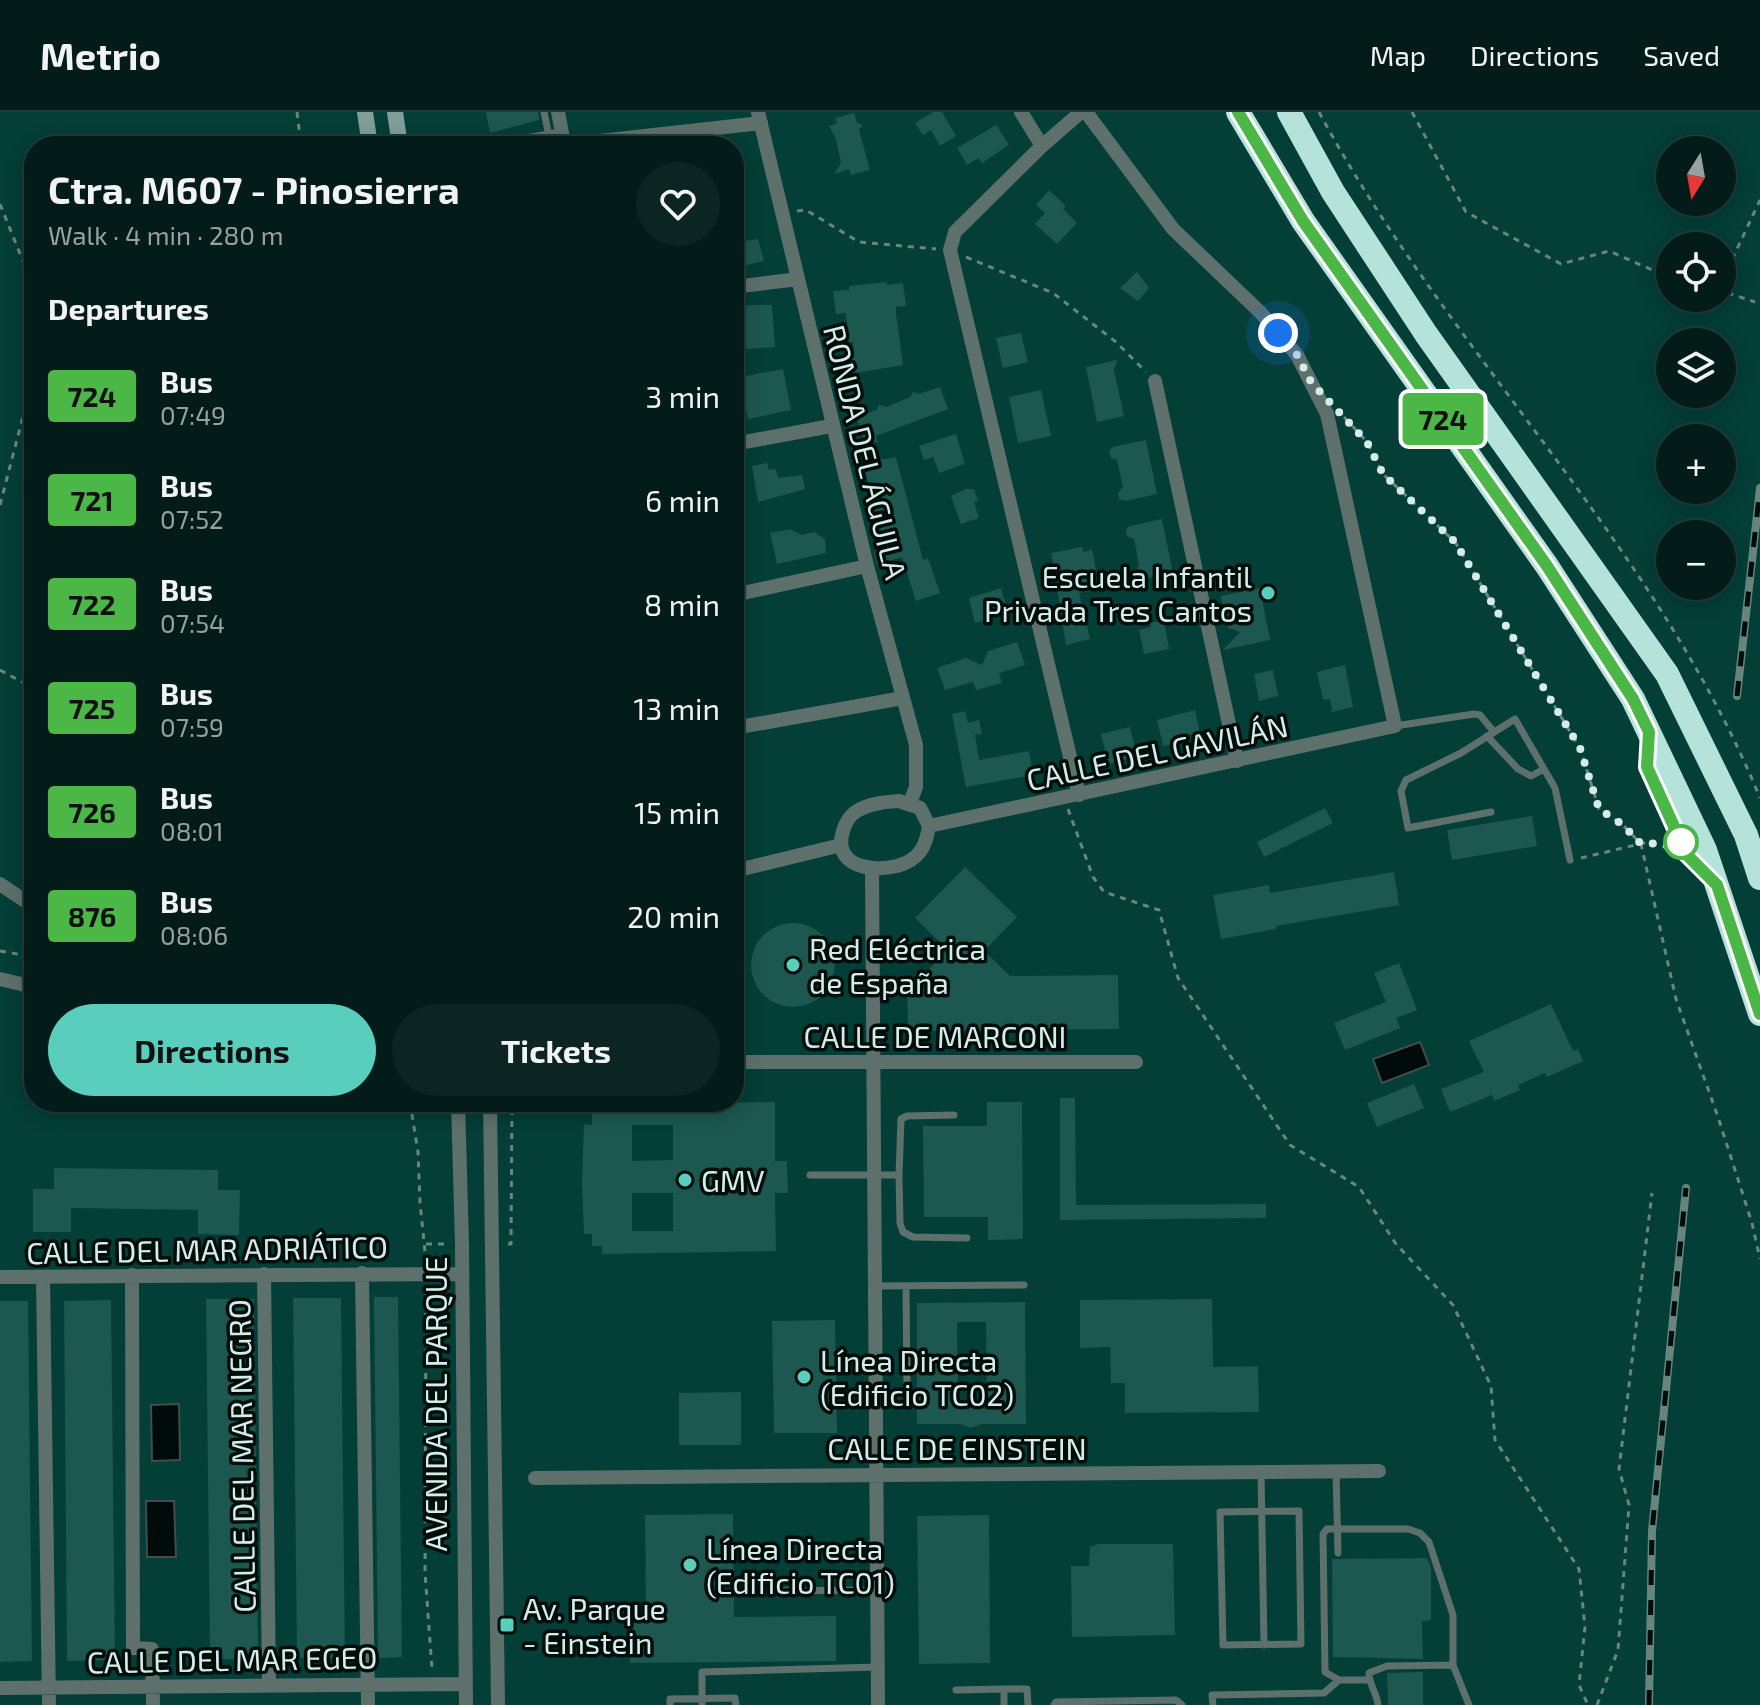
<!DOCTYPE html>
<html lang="en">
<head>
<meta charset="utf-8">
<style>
  body { margin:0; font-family:"Exo 2",sans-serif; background:#0d2522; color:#f1f3f6; height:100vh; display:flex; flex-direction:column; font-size:30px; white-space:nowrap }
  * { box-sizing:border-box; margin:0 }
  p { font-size:26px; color:#97a1a2 }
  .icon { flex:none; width:44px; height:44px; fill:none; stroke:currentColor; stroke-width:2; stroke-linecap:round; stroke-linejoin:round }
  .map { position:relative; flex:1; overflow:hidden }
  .sheet { position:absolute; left:24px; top:24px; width:720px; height:976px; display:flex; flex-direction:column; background:#041c19; border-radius:32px; box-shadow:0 4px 20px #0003,0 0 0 2px #253a38 }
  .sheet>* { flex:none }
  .badge { padding:0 16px; border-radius:6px; font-size:28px; line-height:52px }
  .needle { width:52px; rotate:191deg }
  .tools { position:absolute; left:1656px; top:24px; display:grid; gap:16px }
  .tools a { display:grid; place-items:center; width:80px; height:80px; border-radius:50%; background:#041c19; box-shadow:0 4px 20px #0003,0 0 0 2px #253a38; font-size:40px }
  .you { position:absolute; width:40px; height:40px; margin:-20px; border:6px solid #fff; border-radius:50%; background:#1a73e8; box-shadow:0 0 0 12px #1a73e833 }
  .map>.badge { position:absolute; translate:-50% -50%; box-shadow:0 0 0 4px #fff }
  h2 { padding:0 24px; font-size:30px; line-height:72px }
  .round { display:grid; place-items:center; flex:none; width:84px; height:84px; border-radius:42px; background:#0d2522 }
  .headline { display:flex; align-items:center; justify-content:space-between; height:136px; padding:0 24px }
  h1 { font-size:38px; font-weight:700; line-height:60px }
  .action { display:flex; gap:16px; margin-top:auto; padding:16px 24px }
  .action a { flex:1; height:92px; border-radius:48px; background:#5acebc; color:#111; font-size:32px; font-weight:700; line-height:92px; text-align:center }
  .action a+a { background:#0d2522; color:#f1f3f6 }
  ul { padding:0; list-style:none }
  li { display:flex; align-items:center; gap:24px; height:104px; padding:0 24px }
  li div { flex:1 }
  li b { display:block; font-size:30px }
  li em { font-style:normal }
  li .badge { min-width:88px; font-weight:700; text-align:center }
  header { display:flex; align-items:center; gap:48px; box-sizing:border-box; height:112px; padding:0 40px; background:#041c19; border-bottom:2px solid #253a38 }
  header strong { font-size:38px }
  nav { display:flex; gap:44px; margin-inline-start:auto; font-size:28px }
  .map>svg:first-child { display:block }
  .green { fill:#033e37; fill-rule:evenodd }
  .water { fill:#010b09; stroke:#414e4c; stroke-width:2 }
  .building { fill:#1c584f; fill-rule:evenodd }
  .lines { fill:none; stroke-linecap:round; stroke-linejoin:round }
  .path { stroke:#698580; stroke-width:3; stroke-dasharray:6 6; stroke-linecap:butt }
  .lane { stroke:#5e706c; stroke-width:7 }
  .street { stroke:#5e706c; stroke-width:14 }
  .secondary { stroke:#819e98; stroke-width:16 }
  .highway { stroke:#b5e2d9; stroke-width:24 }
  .rail-casing { stroke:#68847f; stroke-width:8 }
  .rail { stroke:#000d0a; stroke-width:5; stroke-dasharray:15; stroke-linecap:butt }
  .line-casing { stroke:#fff; stroke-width:18 }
  .line { stroke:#4ab747; stroke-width:12 }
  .walk { stroke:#d6ece8; stroke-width:8; stroke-dasharray:0 14.4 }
  .poi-dot { fill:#5acebc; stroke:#000d0a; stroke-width:3 }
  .stop-dot { fill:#fff; stroke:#4ab747; stroke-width:4 }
  .labels { text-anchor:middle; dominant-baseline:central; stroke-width:7; stroke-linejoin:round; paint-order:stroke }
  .street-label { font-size:30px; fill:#d6ece8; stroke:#000d0a }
  .poi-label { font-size:30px; fill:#d6ece8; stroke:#000d0a; text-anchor:start }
</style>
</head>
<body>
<header>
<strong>Metrio</strong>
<nav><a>Map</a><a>Directions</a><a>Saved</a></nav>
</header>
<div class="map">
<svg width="1760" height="1593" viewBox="0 0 1760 1593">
  <rect width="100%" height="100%" fill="#052621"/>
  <path class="green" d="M0,0H1760V1593H0ZM34,34H734V990H34ZM1670,38H1722V90H1670ZM1670,134H1722V186H1670ZM1670,230H1722V282H1670ZM1670,326H1722V378H1670ZM1670,422H1722V474H1670Z"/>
  <path class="water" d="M1420,930L1429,953L1382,971L1373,947Z
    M179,1292L180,1348L152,1349L151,1293Z
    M146,1389H174L176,1445H147Z"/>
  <path class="building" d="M486,0H538L539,8L490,21Z
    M933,0H942L956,24L940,34L931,18L923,23L915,11Z
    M854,1L857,11L863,13L859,18L870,58L851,63L849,57L834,62L841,51L836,27L829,14L837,12L835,6Z
    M996,13L1009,33L982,51L979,46L967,53L957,36Z
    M1049,78L1066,94L1063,97L1077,111L1057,132L1035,112L1045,101L1036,93Z
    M758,127L764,149L734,156V139H738L736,130Z
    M1137,160L1149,176L1138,189L1120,176Z
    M887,170V173L903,171L906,194L896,195V201L903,253L843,263L841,249L851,248V245L854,244L853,230H849L846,201L836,202L833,179L849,178V174Z
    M750,193H772L775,235L734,238V195Z
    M1021,221L1028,250L1003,256L996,226Z
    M1117,248L1114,258L1124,304L1097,310L1086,255Z
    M783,257L791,298L748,307L740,265Z
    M940,275L948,297L876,324L878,331L863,326L856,305L877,298L879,292L886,295L910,285L913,280L919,282Z
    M1041,278L1051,324L1018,331L1009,285Z
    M956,322L965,352L939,361L933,345L924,348L919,334Z
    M1146,328L1157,382L1125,389L1119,387L1118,381L1123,375L1117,348L1111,346L1109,339L1113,335Z
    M896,345L923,448L928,446L940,481L916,489L902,445L877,453L874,440L886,437L863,351Z
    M767,351L769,358L776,357L778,366L802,363L805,377L758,390L752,354Z
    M966,377H974L978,389L974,390L979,406L961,412L951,384Z
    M1162,407L1173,461L1136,469L1134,460L1139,454L1134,427L1127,424L1126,418L1129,414Z
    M790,417L801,423L814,420L825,427L826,441L777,452L770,421Z
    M1082,435L1083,440L1092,438L1100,477L1079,481L1090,527L1066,533L1056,469H1053L1050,455H1054L1051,441Z
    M1001,476L1008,501L975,511L969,486Z
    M1260,476L1270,528L1223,538L1240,520L1228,516L1221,484Z
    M1164,508L1169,537L1144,542L1139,518L1151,515L1150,511Z
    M1017,530L1025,553L999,561L1002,571L976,578L973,570L945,578L937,556L966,546L982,553L988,539Z
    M1345,553L1353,595L1332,600L1330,587L1323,588L1317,560Z
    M1273,558L1278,584L1259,589L1254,562Z
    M1195,598L1200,621L1186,623L1188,629L1163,634L1157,608Z
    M965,599L968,611L979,608L982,622L975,623L979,648L1029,639L1033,663L966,675L952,602Z
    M1130,615L1136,640L1130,642L1131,646L1109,652L1102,649L1101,643L1105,637L1101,622Z
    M1325,696L1333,711L1264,745L1257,730Z
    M1532,704L1537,734L1452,748L1447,718Z
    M965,755L1017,805L984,839L1010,864L1118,863L1119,917L908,919L907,866L930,865V856L948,838L915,806Z
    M1394,760L1399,793L1276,814V817L1221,827L1213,783L1269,773L1270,781Z
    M751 853a42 42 0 1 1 84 0a42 42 0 1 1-84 0Z
    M1399,851L1417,898L1396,906L1400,916L1345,938L1334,911L1386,890L1374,861Z
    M1551,892L1573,939L1578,937L1583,949L1547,965L1545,961L1518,973L1520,978L1494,989L1492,983L1450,1000L1441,977L1484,960L1469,929Z
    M1414,972L1424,996L1377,1015L1367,991Z
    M1060,986H1075L1076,1093L1266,1092V1106L1060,1108Z
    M775,990V1049H787L788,1081H775L776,1139L602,1142V1134H592V1122H584L582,1072L584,1012L592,1013V1001H602L603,992ZM632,1013H673V1048L632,1049ZM632,1081H673V1119H632Z
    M987,990H1022L1023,1127L988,1128V1105H924L923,1014H987Z
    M54,1056L218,1058V1078H240L239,1123L198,1122V1098L71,1096V1120H33V1077H54Z
    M374,1185H398L402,1545L378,1546Z
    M293,1186H341L345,1546H297Z
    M206,1187H254L258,1547H210Z
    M1212,1187L1213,1255L1258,1254L1259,1300L1125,1301V1271H1111L1110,1235L1080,1236V1188Z
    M111,1188L115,1548L67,1549L64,1189Z
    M0,1189H28L32,1549L0,1550Z
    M1025,1190L1026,1312H982L971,1316L960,1312H917V1191ZM957,1210H986L987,1293H958Z
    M835,1208L837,1321H774L772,1209Z
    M741,1280V1333H679V1281Z
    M733,1402L734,1505L836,1504V1549L630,1551V1506H646L645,1403Z
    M989,1403L990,1551L919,1552L917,1404Z
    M1098,1432H1173L1175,1523L1072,1525L1071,1454H1089L1090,1435Z
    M1427,1446L1431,1456V1508L1422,1509L1423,1547L1333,1545L1332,1447Z
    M1423,1560V1593H1388L1387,1561Z"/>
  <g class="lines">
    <path class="path" d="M297,0L301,34
      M1319,0C1448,240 1656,432 1760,686
      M1412,0L1466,100L1561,152L1609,139L1657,160L1670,162
      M0,92L31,169L34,195
      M797,99L806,98L859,130L936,137
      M966,145L1053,181L1116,230L1146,260
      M1722,169L1760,88
      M1722,170L1728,181L1755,190
      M1344,305L1367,330L1383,362L1455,430L1580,636L1599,697L1623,713L1641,732L1676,887L1718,1005L1752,1111L1760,1147
      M0,393L34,262
      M0,558L22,570L34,571
      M1068,697L1093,765L1104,780L1159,798L1178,866L1290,1033L1359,1075L1396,1132L1453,1193L1491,1274L1495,1328L1579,1457L1585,1515L1579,1573L1588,1593
      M1581,746L1648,730L1669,736
      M0,839L34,845
      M410,990L418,1040L420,1091L426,1149
      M426,1132H448
      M508,1132H511L512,990
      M426,1177L425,1460L432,1557
      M1597,1593L1618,1538L1629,1393L1619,1357L1652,1081"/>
    <path class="lane" d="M544,0L551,34
      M1395,614L1474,602L1480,603L1494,620
      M1487,624L1518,657L1531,664L1544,657
      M1648,639L1647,655L1687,743L1703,759
      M1491,700L1408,716L1401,679L1406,668L1461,641L1515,607L1555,676L1570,748
      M810,1063H899L901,1007L907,1004L954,1003
      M899,1063L900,1111L903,1120L913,1125L967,1126
      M875,1174L1024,1173
      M906,1174L907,1279
      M1261,1359L1264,1533
      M1336,1359L1338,1441
      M1299,1399L1301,1532L1223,1533L1220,1400Z
      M765,1479L878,1478
      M1369,1568H1339L1325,1560L1323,1422L1327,1417H1408L1420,1421L1429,1430L1453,1503V1553
      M956,1578L1004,1577
      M670,1593V1587L735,1586L736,1593
      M702,1593V1560L878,1555
      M1004,1593V1577H1027L1028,1593
      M1054,1593L1056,1590L1176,1588L1182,1593
      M1213,1593L1212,1583L1324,1581L1339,1568
      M1378,1593C1377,1581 1369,1573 1369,1561L1387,1554L1453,1553L1469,1593"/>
    <path class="street" d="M558,0L564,31
      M758,0L867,454L916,633V675L910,691
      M1021,0L1042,34
      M564,33L761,11
      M502,34L562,23
      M734,175L798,167
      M1155,269L1237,649
      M734,332L831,314
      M734,483L867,454
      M734,616L903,586
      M1079,683L950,138L955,120L1042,34L1081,0
      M899,689L920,696L929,714C926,735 919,748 897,754C872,760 832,755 843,719C845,712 850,703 857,699C869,691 886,690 899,689Z
      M929,714L1395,614L1327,302L1297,243L1260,200L1173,117L1086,0
      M872,758L878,1593
      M734,759L841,733
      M0,772L34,795
      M0,867L34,875
      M734,950H1136
      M458,990L462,1132L466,1593
      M490,990L498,1593
      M362,1161L368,1593
      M264,1162L269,1573
      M132,1163L133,1536L152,1537L153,1593
      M0,1165L462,1162
      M43,1165L49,1593
      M535,1366L1379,1359
      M0,1576L464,1572"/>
    <path class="secondary" d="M365,0L370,34
      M395,0L400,34"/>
    <path class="highway" d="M1238,0L1303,109L1547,454L1633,587L1705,738L1760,902
      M1289,0L1333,80L1426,222L1667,562L1746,723L1760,766"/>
    <defs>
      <path id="rail" d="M1737,584L1760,376
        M1649,1593L1652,1419L1686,1076"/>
    </defs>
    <use href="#rail" class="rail-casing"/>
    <use href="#rail" class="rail"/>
  </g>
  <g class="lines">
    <defs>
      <path id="line" d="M1238,0L1303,109L1547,454L1633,587L1649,620L1647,655L1687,743L1717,773L1760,902"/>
    </defs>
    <use href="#line" class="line-casing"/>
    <use href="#line" class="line"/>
    <path class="walk" d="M1278,221L1297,243L1311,270L1367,330L1383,362L1455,430L1580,636L1599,697L1623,713L1641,732C1658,728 1662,739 1681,730"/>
  </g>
  <g class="poi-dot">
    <circle cx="1268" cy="481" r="8"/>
    <circle cx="793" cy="853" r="8"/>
    <circle cx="685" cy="1068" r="8"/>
    <circle cx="804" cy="1265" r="8"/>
    <circle cx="690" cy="1453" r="8"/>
    <rect x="499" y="1505" width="16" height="16" rx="4"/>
  </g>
  <circle class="stop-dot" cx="1681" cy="730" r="16"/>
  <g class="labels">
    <g class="street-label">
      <text transform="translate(866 340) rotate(76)">RONDA DEL ÁGUILA</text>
      <text transform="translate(1157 640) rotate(-12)">CALLE DEL GAVILÁN</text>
      <text x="935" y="924">CALLE DE MARCONI</text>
      <text transform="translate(207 1137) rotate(-1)">CALLE DEL MAR ADRIÁTICO</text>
      <text transform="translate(435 1292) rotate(-90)">AVENIDA DEL PARQUE</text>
      <text x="957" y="1336">CALLE DE EINSTEIN</text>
      <text transform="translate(241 1344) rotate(-91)">CALLE DEL MAR NEGRO</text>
      <text transform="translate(232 1547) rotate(-1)">CALLE DEL MAR EGEO</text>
    </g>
    <g class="poi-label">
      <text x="1252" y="464" text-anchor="end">Escuela Infantil<tspan x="1252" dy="34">Privada Tres Cantos</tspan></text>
      <text x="809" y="836">Red Eléctrica<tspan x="809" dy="34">de España</tspan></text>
      <text x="701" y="1068">GMV</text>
      <text x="820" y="1248">Línea Directa<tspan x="820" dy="34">(Edificio TC02)</tspan></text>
      <text x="706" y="1436">Línea Directa<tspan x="706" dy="34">(Edificio TC01)</tspan></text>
      <text x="523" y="1496">Av. Parque<tspan x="523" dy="34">- Einstein</tspan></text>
    </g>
  </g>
</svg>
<div class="tools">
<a><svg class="needle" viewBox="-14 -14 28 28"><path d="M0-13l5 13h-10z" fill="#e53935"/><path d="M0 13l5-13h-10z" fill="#97a1a2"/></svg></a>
<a><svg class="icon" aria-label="locate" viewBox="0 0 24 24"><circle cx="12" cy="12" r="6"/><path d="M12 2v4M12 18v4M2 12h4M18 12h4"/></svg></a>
<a><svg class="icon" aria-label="layers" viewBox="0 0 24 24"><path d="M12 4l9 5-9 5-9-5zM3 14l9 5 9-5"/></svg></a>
<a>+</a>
<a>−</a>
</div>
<div class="you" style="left:1278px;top:221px"></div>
<b class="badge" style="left:1443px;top:307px;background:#4ab747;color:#111">724</b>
<section class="sheet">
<div class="headline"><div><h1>Ctra. M607 - Pinosierra</h1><p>Walk · 4 min · 280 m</p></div><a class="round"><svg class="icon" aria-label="heart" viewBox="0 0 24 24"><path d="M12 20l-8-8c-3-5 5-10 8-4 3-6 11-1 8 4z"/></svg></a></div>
<h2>Departures</h2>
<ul>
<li><span class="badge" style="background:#4ab747;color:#111">724</span><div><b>Bus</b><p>07:49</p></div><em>3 min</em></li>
<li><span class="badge" style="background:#4ab747;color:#111">721</span><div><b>Bus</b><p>07:52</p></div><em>6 min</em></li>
<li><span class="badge" style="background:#4ab747;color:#111">722</span><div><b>Bus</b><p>07:54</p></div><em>8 min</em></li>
<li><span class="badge" style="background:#4ab747;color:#111">725</span><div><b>Bus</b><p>07:59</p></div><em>13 min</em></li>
<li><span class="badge" style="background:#4ab747;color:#111">726</span><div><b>Bus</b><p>08:01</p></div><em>15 min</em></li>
<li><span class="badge" style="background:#4ab747;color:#111">876</span><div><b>Bus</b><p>08:06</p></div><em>20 min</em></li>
</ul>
<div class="action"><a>Directions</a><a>Tickets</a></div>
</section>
</div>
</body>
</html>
